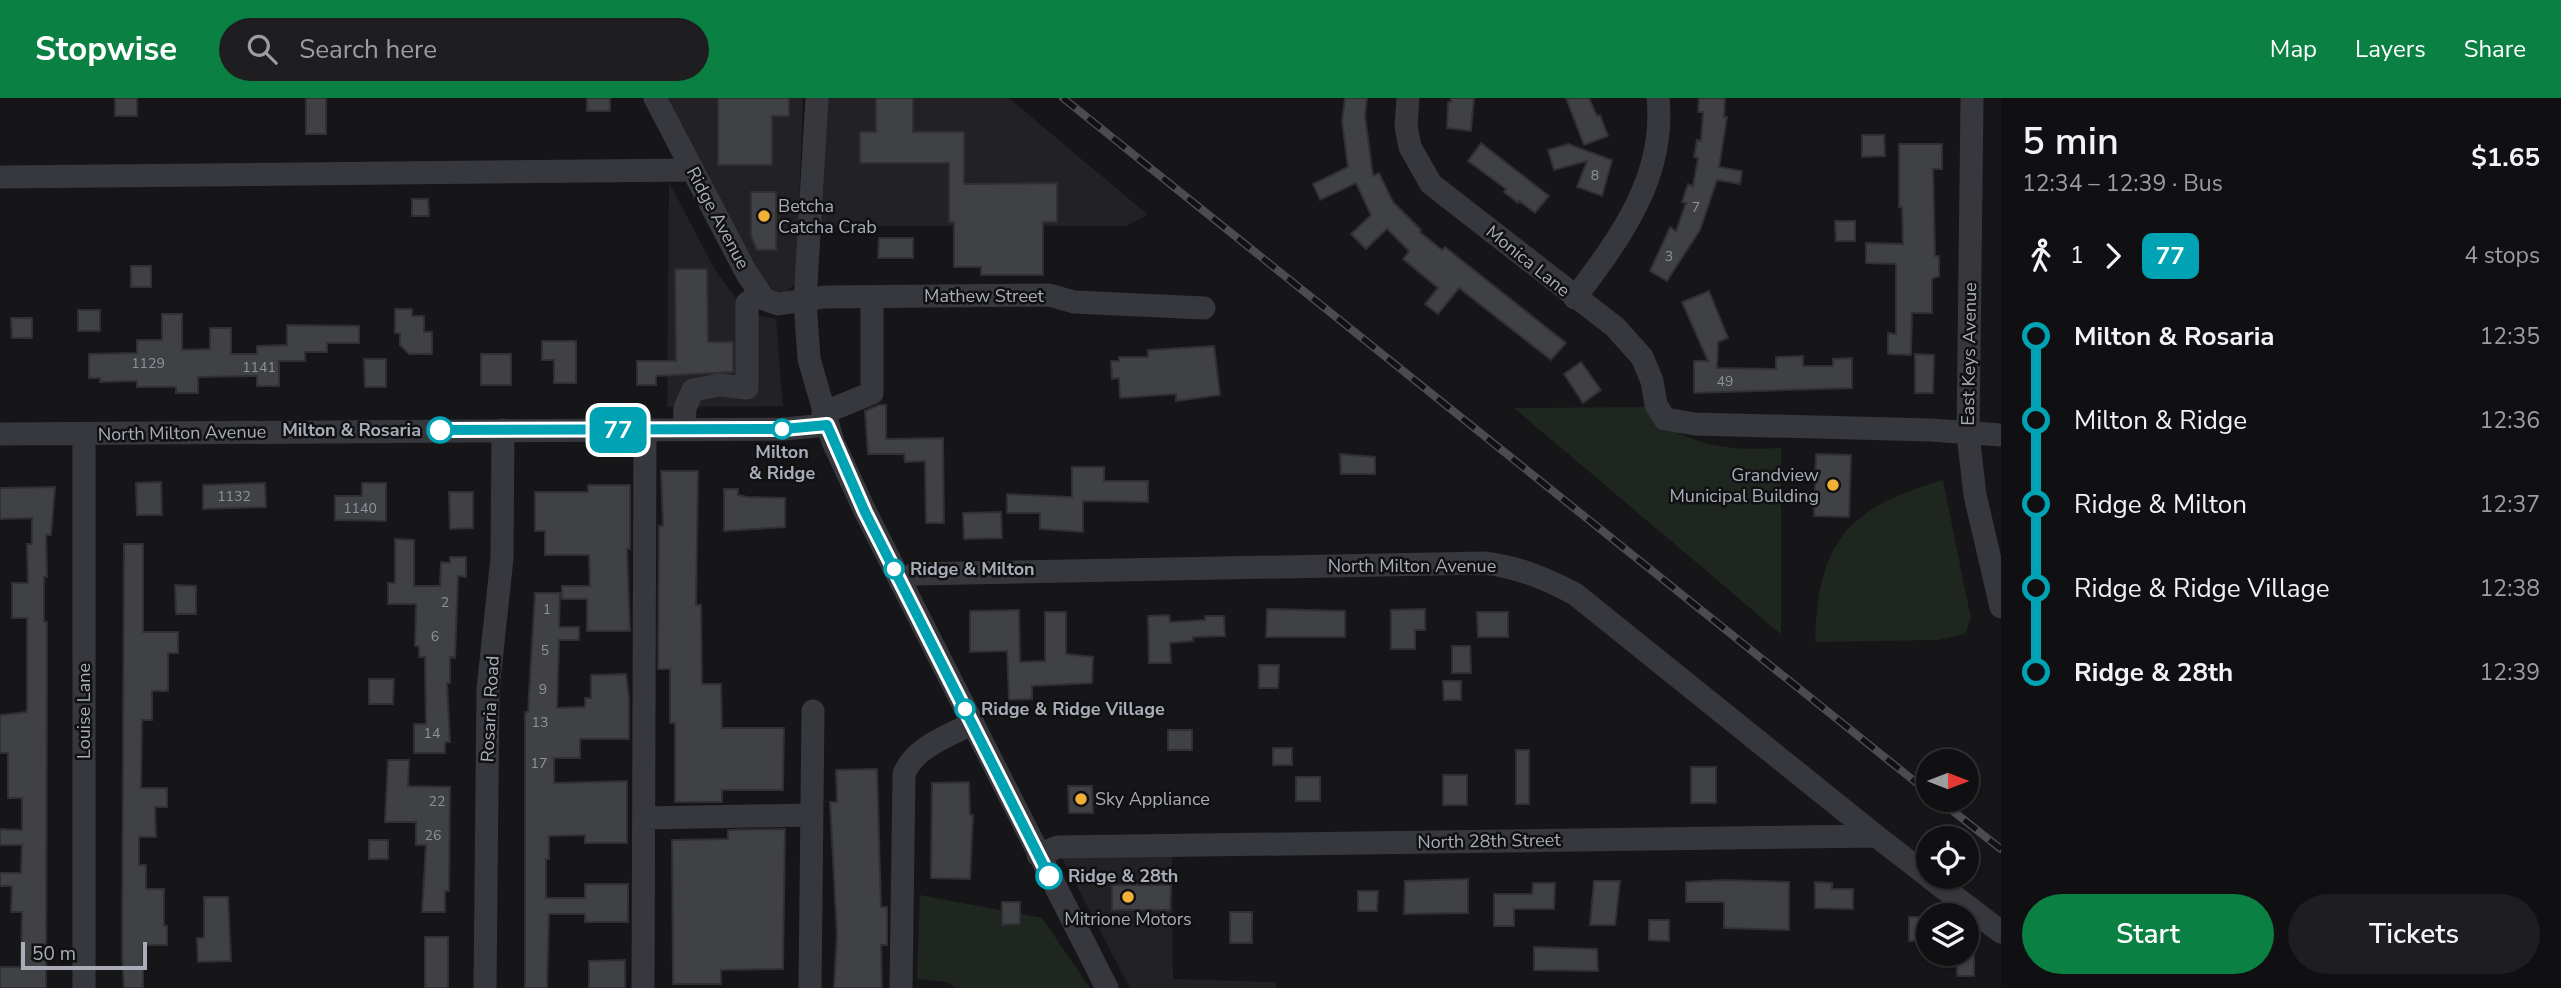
<!DOCTYPE html>
<html lang="en">
<head>
<meta charset="utf-8">
<style>
  body { margin:0; font-family:"Nunito Sans",sans-serif; background:#1e1e20; color:#f1f3f6; height:100vh; display:flex; flex-direction:column; font-size:26px; white-space:nowrap }
  * { box-sizing:border-box; margin:0 }
  p { font-size:23px; color:#9c9d9f }
  .icon { flex:none; width:38px; height:38px; fill:none; stroke:currentColor; stroke-width:2; stroke-linecap:round; stroke-linejoin:round }
  .map { position:relative; flex:1; overflow:hidden }
  .sheet { display:flex; flex-direction:column; background:#101012; width:560px }
  .sheet>* { flex:none }
  .badge { padding:0 14px; border-radius:10px; font-size:24px; line-height:46px }
  .needle { width:46px; rotate:90deg }
  .controls { position:absolute; left:1916px; top:651px; display:grid; gap:14px }
  .controls a { display:grid; place-items:center; width:63px; height:63px; border-radius:50%; background:#101012; box-shadow:0 2px 5px #0004,0 0 0 2px #303032; font-size:35px }
  .scale { position:absolute; left:21px; bottom:18px; width:126px; box-sizing:border-box; padding-left:7px; border:4px solid #a8adb8; border-top:0; font-size:19px; line-height:24px; white-space:nowrap; color:#a8adb8; -webkit-text-stroke:5px #111113; paint-order:stroke }
  .map>.badge { position:absolute; translate:-50% -50%; box-shadow:0 0 0 4px #fff }
  .legs { display:flex; align-items:center; gap:10px; height:77px; padding:0 21px; font-size:23px }
  .legs p { margin-inline-start:auto }
  .summary { display:flex; align-items:center; justify-content:space-between; height:119px; padding:0 21px }
  h1 { font-size:38px; font-weight:600; line-height:52px }
  .action { display:flex; gap:14px; margin-top:auto; padding:14px 21px }
  .action a { flex:1; height:80px; border-radius:42px; background:#0b8043; color:#fff; font-size:28px; font-weight:600; line-height:80px; text-align:center }
  .action a+a { background:#1e1e20; color:#f1f3f6 }
  ul { padding:0 21px; list-style:none }
  li { display:flex; align-items:center; gap:24px; height:84px; font-size:26px }
  li i { display:grid; place-items:center; width:10px; height:100%; margin:0 9px; background:currentColor }
  li i::after { content:''; width:18px; height:18px; margin:-9px; border:5px solid; border-radius:50%; background:#101012 }
  li p { margin-inline-start:auto }
  li:first-child i { background:linear-gradient(#0000 50%,currentColor 0) }
  li:last-child i { background:linear-gradient(currentColor 50%,#0000 0) }
  header { display:flex; align-items:center; gap:42px; box-sizing:border-box; height:98px; padding:0 35px; background:#0b8043; color:#fff }
  header strong { font-size:33px }
  nav { display:flex; gap:38px; margin-inline-start:auto; font-size:24px }
  .search { width:490px; height:63px; background:#1e1e20; display:flex; align-items:center; gap:18px; box-sizing:border-box; padding:0 24px; border-radius:38px; color:#9c9d9f; font-size:26px }
  main { display:flex; flex:1; min-height:0 }
  .map>svg:first-child { display:block }
  .built { fill:#222225 }
  .green { fill:#1e261f }
  .building { fill:#404145; stroke:#303034; stroke-width:2 }
  .lines { fill:none; stroke-linecap:round; stroke-linejoin:round }
  .minor { stroke:#37383d; stroke-width:23 }
  .rail-casing { stroke:#4a4c52; stroke-width:8 }
  .rail { stroke:#111113; stroke-width:5; stroke-dasharray:16; stroke-linecap:butt }
  .line-1-casing { stroke:#fff; stroke-width:16 }
  .line-1 { stroke:#00a3b4; stroke-width:10 }
  .poi-dot { fill:#f2b134; stroke:#111113; stroke-width:2.5 }
  .stop-1-dot { fill:#fff; stroke:#00a3b4; stroke-width:3.5 }
  .labels { text-anchor:middle; dominant-baseline:central; stroke-width:5; stroke-linejoin:round; paint-order:stroke }
  .number-label { font-size:14px; fill:#8e929b }
  .poi-label { font-size:18px; fill:#a8adb8; stroke:#111113; text-anchor:start }
  .street-label { font-size:18px; fill:#a8adb8; stroke:#111113 }
  .stop-label { font-size:18px; font-weight:bold; fill:#a8adb8; stroke:#111113; text-anchor:start }
</style>
</head>
<body>
<header>
<strong>Stopwise</strong>
<div class="search"><svg class="icon" aria-label="search" viewBox="0 0 24 24"><circle cx="10" cy="10" r="6"/><path d="M15 15l6 6"/></svg>Search here</div>
<nav><a>Map</a><a>Layers</a><a>Share</a></nav>
</header>
<main>
<div class="map">
<svg width="2001" height="890" viewBox="0 0 2001 890">
  <rect width="100%" height="100%" fill="#161618"/>
  <path class="built" d="M667,0H803L796,185L784,195L773,192L763,181Z
    M826,0H1009L1148,117L1126,128H819Z
    M669,84L715,172L747,215L776,221L783,308L667,309Z
    M1060,756H1172L1173,881L1276,884V890H1130Z"/>
  <path class="green" d="M1647,309L1652,323C1702,348 1725,353 1781,350V536L1514,310Z
    M1943,382L1971,521L1965,536L1938,542L1815,544C1818,443 1847,410 1943,382Z
    M920,797L1042,820L1090,890H955L947,884L917,881Z"/>
  <path class="building" d="M115,0H137V18H115Z
    M306,0H326V36H306Z
    M587,0H610V13H587Z
    M718,0H789V18H772V67H718Z
    M876,0H913V34H964V86L1057,85V124H1043V177H981V169H954V124H949V65H860V34H876Z
    M1345,0H1367L1365,18L1373,78L1379,75L1393,104L1421,132L1420,134L1442,152L1445,149L1566,245L1551,262L1459,190L1438,216L1425,206L1438,190L1403,161L1409,153L1387,131L1366,151L1351,136L1371,117L1356,85L1320,102L1313,86L1348,69L1342,23Z
    M1451,0H1474L1471,33L1447,30L1448,4H1451Z
    M1566,0H1589L1597,18L1600,17L1608,38L1584,47Z
    M1699,0H1725L1724,19H1727L1719,69L1742,73L1740,86L1717,82L1700,132L1667,183L1650,173L1670,129L1676,133L1686,105L1682,104L1688,86L1693,88L1698,60L1694,59L1697,42L1701,43L1703,14H1698Z
    M1862,37H1884L1885,58L1862,59Z
    M1481,45L1549,98L1535,115L1519,103L1518,105L1504,94L1506,91L1468,63Z
    M1568,46L1612,62L1602,98L1577,89L1587,63L1554,72L1548,52Z
    M1899,46H1942V71H1933L1935,158H1939V178L1932,181V215H1912L1911,257L1888,256V235L1896,236V166L1866,165V145L1903,146L1902,109H1899Z
    M751,94H776V152H757L751,138Z
    M412,101H428L429,118H412Z
    M1835,123H1855V143H1836Z
    M879,140H913V160H878Z
    M131,168H151V189H131Z
    M675,171H707L708,244H733V274L656,278V287H637V263H676Z
    M1709,193L1728,240L1718,244L1717,270L1776,271V259L1803,258V268H1833V261L1852,260V290L1694,295V263H1708L1682,204Z
    M395,211H412V218H424V234H432V256H409L400,247V235H395Z
    M78,212H100V233H78Z
    M162,216H182V252L210,251V230H231V256H257V248L287,247V227L359,228V245H327V254H305V263H279V288H257V278L198,279V295H176V289H137V283L100,284V280H89V256L137,255V242H162Z
    M11,220H32V240H12Z
    M542,243H576V285H554V262H542Z
    M1214,248L1220,297L1176,303V296L1120,300L1119,280L1112,281L1111,263H1119V259H1148V252Z
    M481,256H511V287H481Z
    M1915,256L1934,257L1933,295H1915Z
    M364,261H386V289H365Z
    M1581,264L1601,292L1583,305L1564,276Z
    M879,307H886V341L943,340L944,425H926L925,363L905,364L904,356H868L865,313Z
    M1340,356L1375,359V376H1341Z
    M1816,356L1851,357L1849,419L1814,418Z
    M1072,369H1104V383H1148V404L1083,403V434L1040,431V415H1007V396L1072,399Z
    M661,373H698L696,507H701L702,586H721L722,630H784L783,692H722V704H675V625H670V571H658L659,428H663Z
    M161,384L162,417H137L136,385Z
    M265,385L266,409L203,411V387Z
    M362,385H386V423L335,422V398H362Z
    M588,387H630V451H627L630,533H587V501H562V488H590L589,457H545V433H535V394H588Z
    M55,389L51,437H46L47,479H44V524H47L46,890H0V869H21L22,814H11L12,788H0V775H21L22,747H0V731L22,732V700H8V655H0V617L27,614V520H12V485H28L27,446H32V420L0,421V390Z
    M724,391H738V397L747,399L785,400V429L724,433Z
    M449,394H473V430L450,431Z
    M1001,414L1002,440L964,441L963,415Z
    M395,441L414,442V488H440L441,464L450,465V459H466V479L458,478L455,560L450,559V585H447L450,644H445V655H414V626H426L425,559H419V548H415L416,506H388V485H395Z
    M124,446H143V534H178V555H168V593H152V622H142L141,690H167V709H155L156,739H139V767H146V791H164V828H167V847H143V890H124L122,858Z
    M175,487L196,488V516H176Z
    M535,495H560L559,529H579V542H559L557,610L585,609V600H591V577L626,576L629,600V641H580V660H554V685L627,683V745H585V737L549,738V761H546V800H585V786H628V824H585V816H549L547,890H525V614H528Z
    M1267,511L1345,513V539H1266Z
    M1425,511V532H1415V551H1391V512Z
    M1019,512L1020,564L1045,563V514H1066V556L1093,559L1092,585L1032,588V601L1009,602L1007,553L970,554V513Z
    M1477,514H1508V539H1478Z
    M1169,517L1170,524L1205,522V518H1224L1225,538L1193,539V543L1170,545L1171,565H1149L1148,518Z
    M1452,548H1470L1471,575H1452Z
    M1259,567H1279L1278,590H1259Z
    M369,581H394L393,606H369Z
    M1443,583H1461V602H1444Z
    M1168,632H1192V652H1168Z
    M1273,650H1292V667H1273Z
    M1516,652H1529V706H1516Z
    M388,662H409L408,688L450,689L449,793H445V814H422L426,747H416V724H385Z
    M1691,669H1716V705H1691Z
    M877,671L881,809H887V847H881L882,890H834L837,837L830,704H837L836,672Z
    M1443,677H1467V707H1443Z
    M1296,679H1320V703H1296Z
    M969,684L970,717H973L970,781L931,780L932,685Z
    M1068,688H1092L1093,715H1069Z
    M785,731L783,871L721,872V886H673L672,742L728,741V732Z
    M369,742H388V761H369Z
    M1468,781V815L1404,816L1405,783Z
    M1724,782L1789,784V832L1724,830V804H1686V784Z
    M1594,783H1620L1615,827H1590Z
    M1815,784L1832,785V791H1853V811L1815,810Z
    M1533,785H1555L1554,811H1514V828H1494V796H1532Z
    M1112,787H1171L1170,812H1112Z
    M1358,793H1378L1377,813H1358Z
    M204,799H228L231,863L198,864L197,840H204Z
    M1002,804H1020V826L1002,827Z
    M1230,814H1252V845H1230Z
    M1909,819H1926V843H1909Z
    M1649,822H1669V843L1649,842Z
    M425,839H448V890H425Z
    M1534,849L1597,851L1598,873L1534,872Z
    M1957,856H1974V878H1957Z
    M625,862V890H589V863Z"/>
  <g class="lines">
    <path class="minor" d="M655,0L746,174L764,201L778,206L825,199L1049,197L1074,204L1204,210
      M817,0L805,203L809,261L833,344L865,413L1107,890
      M1408,0L1406,28L1410,49L1431,86L1615,229L1642,259L1652,283L1656,307L1665,321L1695,326L1930,332L2001,337
      M1972,0L1968,337L1975,397L2001,509
      M0,79L692,72
      M1575,200C1620,140 1666,79 1658,0
      M823,315L872,295V199
      M684,332L685,310L693,292L719,287L747,290V205L760,197
      M0,336L784,331L827,327
      M900,483L915,476L1484,465C1518,469 1545,480 1575,496L1876,738
      M644,720L811,717
      M1038,757L1058,749L1876,738L1928,778
      M1929,779L2001,834
      M84,890V336
      M485,890L488,591L502,460L503,332
      M643,890L645,332
      M810,890L813,613
      M901,890L904,676C914,649 949,638 973,625"/>
    <defs>
      <path id="rail" d="M1063,0L1928,694
        M1939,702L2001,751"/>
    </defs>
    <use href="#rail" class="rail-casing"/>
    <use href="#rail" class="rail"/>
  </g>
  <g class="lines">
    <defs>
      <path id="line-1" d="M440,332L784,331L827,327L865,414L1049,778"/>
    </defs>
    <use href="#line-1" class="line-1-casing"/>
    <use href="#line-1" class="line-1"/>
  </g>
  <g class="poi-dot">
    <circle cx="764" cy="118" r="7"/>
    <circle cx="1833" cy="387" r="7"/>
    <circle cx="1081" cy="701" r="7"/>
    <circle cx="1128" cy="799" r="7"/>
  </g>
  <g class="stop-1-dot">
    <circle cx="782" cy="331" r="9"/>
    <circle cx="440" cy="332" r="12"/>
    <circle cx="894" cy="471" r="9"/>
    <circle cx="965" cy="611" r="9"/>
    <circle cx="1049" cy="778" r="12"/>
  </g>
  <g class="labels">
    <g class="number-label">
      <text x="1595" y="77">8</text>
      <text x="1696" y="109">7</text>
      <text x="1669" y="158">3</text>
      <text x="148" y="265">1129</text>
      <text x="259" y="269">1141</text>
      <text x="1725" y="283">49</text>
      <text x="234" y="398">1132</text>
      <text x="360" y="410">1140</text>
      <text x="445" y="504">2</text>
      <text x="547" y="511">1</text>
      <text x="435" y="538">6</text>
      <text x="545" y="552">5</text>
      <text x="543" y="591">9</text>
      <text x="540" y="624">13</text>
      <text x="432" y="635">14</text>
      <text x="539" y="665">17</text>
      <text x="437" y="703">22</text>
      <text x="433" y="737">26</text>
    </g>
    <g class="poi-label">
      <text x="778" y="108">Betcha<tspan x="778" dy="21">Catcha Crab</tspan></text>
      <text x="1819" y="377" text-anchor="end">Grandview<tspan x="1819" dy="21">Municipal Building</tspan></text>
      <text x="1095" y="701">Sky Appliance</text>
      <text x="1128" y="821" text-anchor="middle">Mitrione Motors</text>
    </g>
    <g class="street-label">
      <text transform="translate(718 120) rotate(62)">Ridge Avenue</text>
      <text transform="translate(1528 163) rotate(39)">Monica Lane</text>
      <text x="984" y="198">Mathew Street</text>
      <text transform="translate(1969 256) rotate(-89)">East Keys Avenue</text>
      <text transform="translate(182 335) rotate(-1)">North Milton Avenue</text>
      <text x="1412" y="468">North Milton Avenue</text>
      <text transform="translate(490 611) rotate(-87)">Rosaria Road</text>
      <text transform="translate(84 613) rotate(-90)">Louise Lane</text>
      <text transform="translate(1489 743) rotate(-1)">North 28th Street</text>
    </g>
    <g class="stop-label">
      <text x="421" y="332" text-anchor="end">Milton &amp; Rosaria</text>
      <text x="782" y="354" text-anchor="middle">Milton<tspan x="782" dy="21">&amp; Ridge</tspan></text>
      <text x="910" y="471">Ridge &amp; Milton</text>
      <text x="981" y="611">Ridge &amp; Ridge Village</text>
      <text x="1068" y="778">Ridge &amp; 28th</text>
    </g>
  </g>
</svg>
<div class="controls">
<a><svg class="needle" viewBox="-14 -14 28 28"><path d="M0-13l5 13h-10z" fill="#e53935"/><path d="M0 13l5-13h-10z" fill="#9c9d9f"/></svg></a>
<a><svg class="icon" aria-label="locate" viewBox="0 0 24 24"><circle cx="12" cy="12" r="6"/><path d="M12 2v4M12 18v4M2 12h4M18 12h4"/></svg></a>
<a><svg class="icon" aria-label="layers" viewBox="0 0 24 24"><path d="M12 4l9 5-9 5-9-5zM3 14l9 5 9-5"/></svg></a>
</div>
<div class="scale">50 m</div>
<b class="badge" style="left:618px;top:332px;background:#00a3b4;color:#fff">77</b>
</div>
<section class="sheet">
<div class="summary"><div><h1>5 min</h1><p>12:34 – 12:39 · Bus</p></div><b>$1.65</b></div>
<div class="legs"><svg class="icon" aria-label="walk" viewBox="0 0 24 24"><circle cx="13" cy="4" r="2"/><path d="M13 8l-2 6 4 7M11 14l-3 7M7 12l3-4h3l4 4"/></svg>1<svg class="icon" aria-label="forward" viewBox="0 0 24 24"><path d="M9 5l7 7-7 7"/></svg><b class="badge" style="background:#00a3b4;color:#fff">77</b><p>4 stops</p></div>
<ul>
<li><i style="color:#00a3b4"></i><b>Milton &amp; Rosaria</b><p>12:35</p></li>
<li><i style="color:#00a3b4"></i><span>Milton &amp; Ridge</span><p>12:36</p></li>
<li><i style="color:#00a3b4"></i><span>Ridge &amp; Milton</span><p>12:37</p></li>
<li><i style="color:#00a3b4"></i><span>Ridge &amp; Ridge Village</span><p>12:38</p></li>
<li><i style="color:#00a3b4"></i><b>Ridge &amp; 28th</b><p>12:39</p></li>
</ul>
<div class="action"><a>Start</a><a>Tickets</a></div>
</section>
</main>
</body>
</html>
